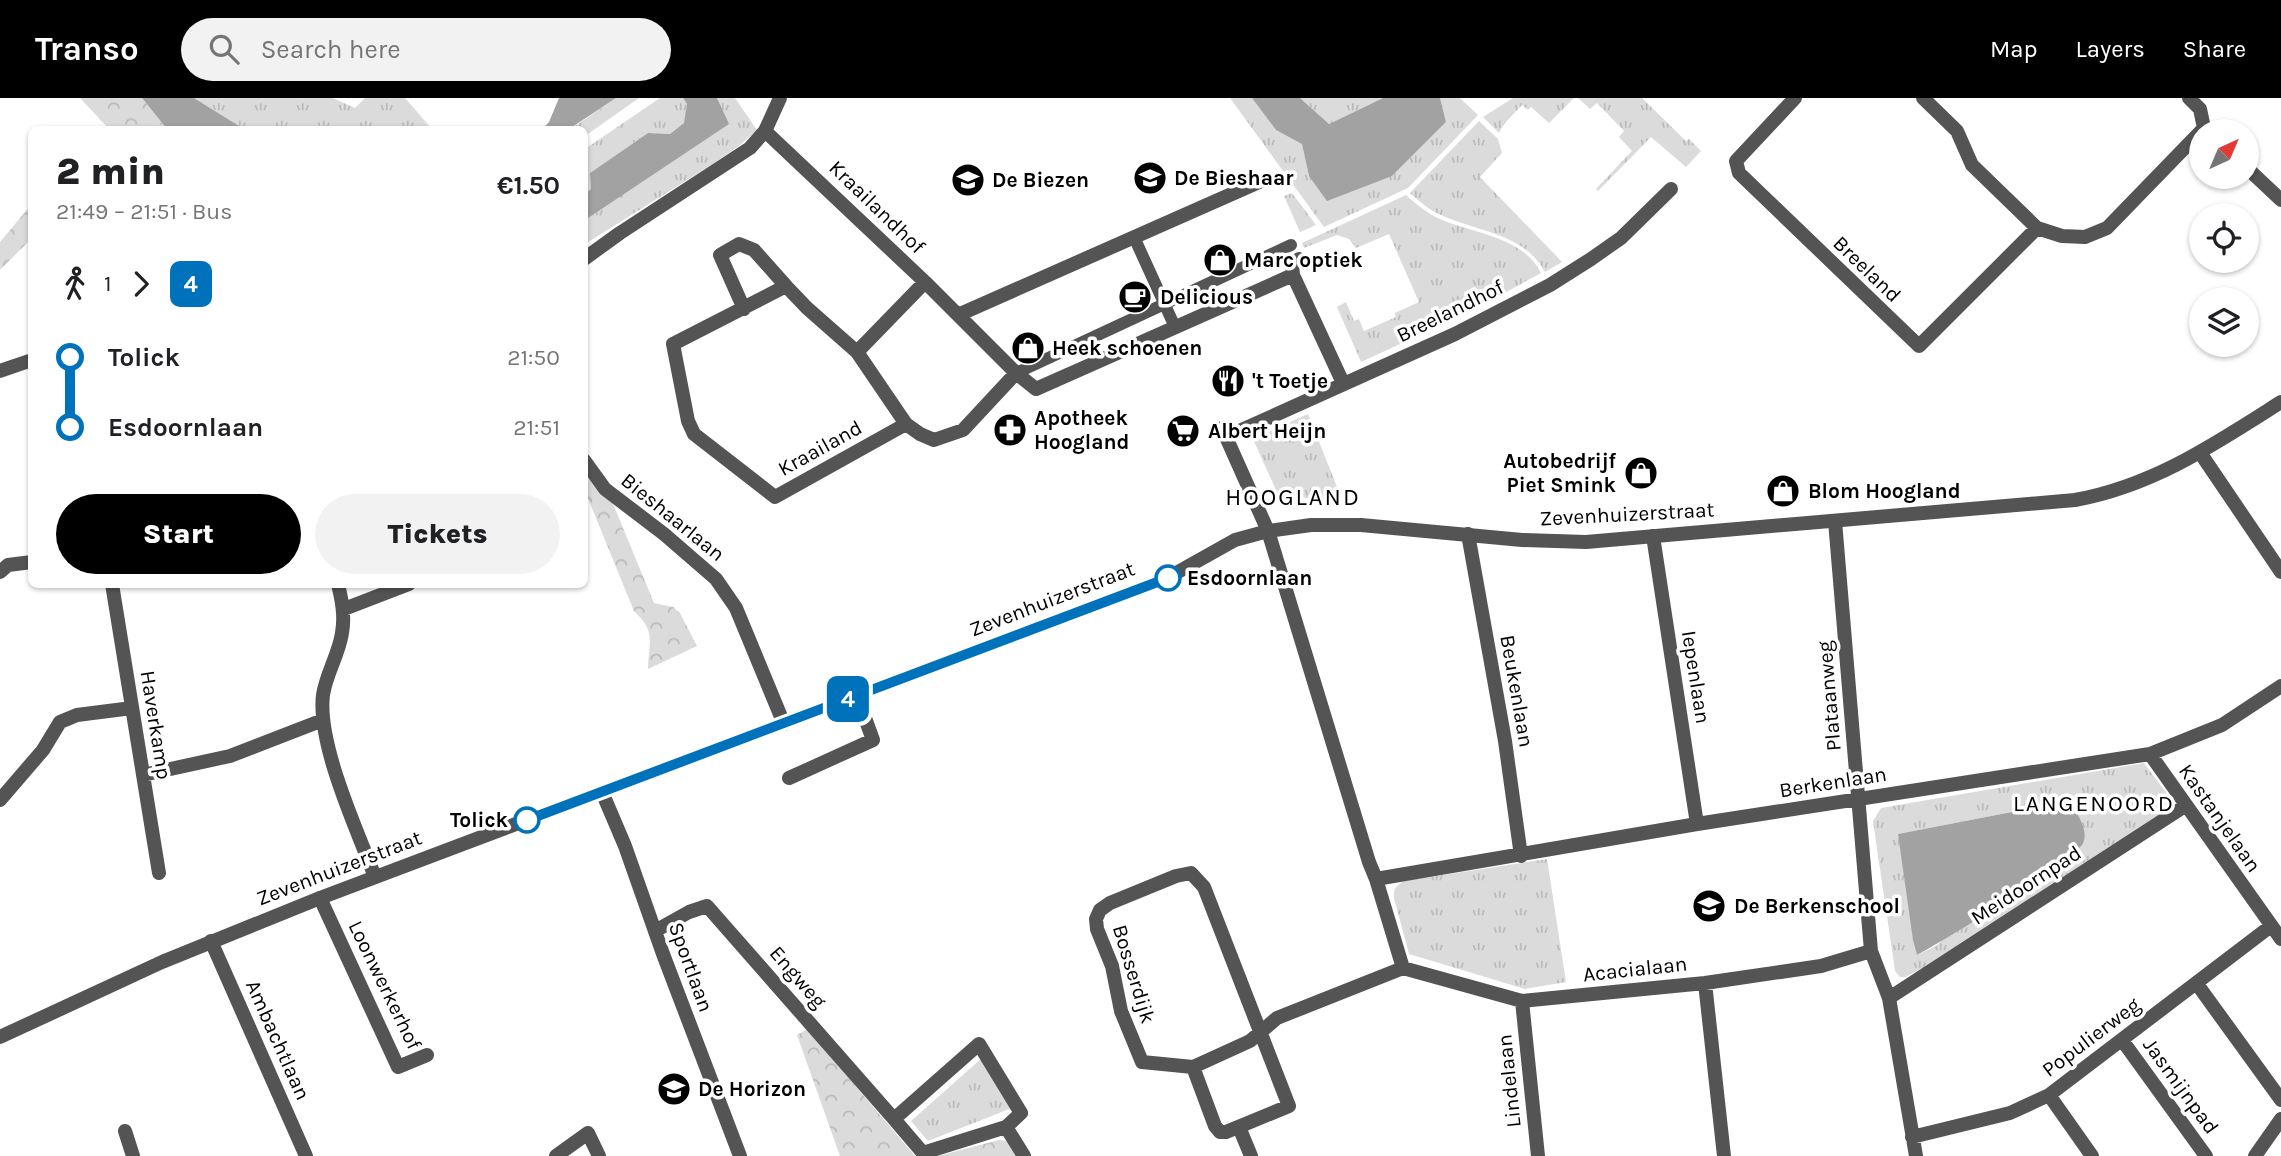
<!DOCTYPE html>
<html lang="en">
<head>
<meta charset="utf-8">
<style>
  body { margin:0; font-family:Karla,sans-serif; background:#f2f2f2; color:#202124; height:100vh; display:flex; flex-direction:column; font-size:26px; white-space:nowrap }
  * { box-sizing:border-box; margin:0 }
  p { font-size:23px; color:#757577 }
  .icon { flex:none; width:38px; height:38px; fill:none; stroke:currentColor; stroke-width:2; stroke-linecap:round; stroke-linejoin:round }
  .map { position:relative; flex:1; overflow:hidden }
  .drawer { position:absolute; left:28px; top:28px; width:560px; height:462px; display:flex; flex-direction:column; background:#fff; border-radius:10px; box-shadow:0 2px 5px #0004 }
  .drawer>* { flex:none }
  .badge { padding:0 14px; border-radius:10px; font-size:24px; line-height:46px }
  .needle { width:46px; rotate:44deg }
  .buttons { position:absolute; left:2189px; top:21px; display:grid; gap:14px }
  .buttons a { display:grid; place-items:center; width:70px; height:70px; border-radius:50%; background:#fff; box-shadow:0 2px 5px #0004; font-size:35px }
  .map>.badge { position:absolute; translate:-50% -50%; box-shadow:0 0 0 4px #fff }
  .legs { display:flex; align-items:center; gap:10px; height:77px; padding:0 28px; font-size:23px }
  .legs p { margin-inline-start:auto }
  .summary { display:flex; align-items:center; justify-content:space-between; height:119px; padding:0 28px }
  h1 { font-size:38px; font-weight:800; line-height:52px }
  .primary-button { display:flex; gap:14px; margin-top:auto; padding:14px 28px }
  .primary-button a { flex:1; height:80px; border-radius:42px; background:#000; color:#fff; font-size:28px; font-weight:800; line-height:80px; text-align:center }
  .primary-button a+a { background:#f2f2f2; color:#202124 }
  ul { padding:0 28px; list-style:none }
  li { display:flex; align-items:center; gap:24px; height:70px; font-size:26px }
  li i { display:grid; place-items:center; width:10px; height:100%; margin:0 9px; background:currentColor }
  li i::after { content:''; width:18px; height:18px; margin:-9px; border:5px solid; border-radius:50%; background:#fff }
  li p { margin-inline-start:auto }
  li:first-child i { background:linear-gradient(#0000 50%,currentColor 0) }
  li:last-child i { background:linear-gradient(currentColor 50%,#0000 0) }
  header { display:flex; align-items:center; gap:42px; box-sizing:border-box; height:98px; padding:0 35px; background:#000; color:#fff }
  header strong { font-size:33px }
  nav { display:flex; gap:38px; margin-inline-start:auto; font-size:24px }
  .search { width:490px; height:63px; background:#f2f2f2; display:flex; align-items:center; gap:18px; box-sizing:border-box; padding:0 24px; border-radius:38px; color:#757577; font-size:26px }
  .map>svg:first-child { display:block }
  .grass { fill:url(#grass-tufts); fill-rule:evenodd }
  .forest { fill:url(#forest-crowns) }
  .water { fill:#a2a2a2 }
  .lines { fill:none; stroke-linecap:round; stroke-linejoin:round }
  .pedestrian { stroke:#545454; stroke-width:12 }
  .minor { stroke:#545454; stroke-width:14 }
  .tertiary { stroke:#545454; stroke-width:14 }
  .line-1-casing { stroke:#fff; stroke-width:16 }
  .line-1 { stroke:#0072bc; stroke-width:10 }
  .stop-1-dot { fill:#fff; stroke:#0072bc; stroke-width:3.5 }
  .labels { text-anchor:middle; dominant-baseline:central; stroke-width:7; stroke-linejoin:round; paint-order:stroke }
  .poi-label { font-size:21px; font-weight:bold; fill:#000; stroke:#fff; text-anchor:start }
  .street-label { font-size:21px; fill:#000; stroke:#fff }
  .stop-label { font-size:21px; font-weight:bold; fill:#000; stroke:#fff; text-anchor:start }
  .neighbourhood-label { font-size:23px; letter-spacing:2px; fill:#000; stroke:#fff }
  .quarter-label { font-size:24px; letter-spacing:2px; fill:#000; stroke:#fff }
</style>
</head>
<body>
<header>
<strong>Transo</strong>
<div class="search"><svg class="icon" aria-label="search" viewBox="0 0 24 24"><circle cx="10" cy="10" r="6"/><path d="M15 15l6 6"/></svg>Search here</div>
<nav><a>Map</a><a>Layers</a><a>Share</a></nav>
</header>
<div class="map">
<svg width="2281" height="1058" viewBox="0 0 2281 1058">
  <defs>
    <pattern id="grass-tufts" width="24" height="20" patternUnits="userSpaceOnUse" patternTransform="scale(1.75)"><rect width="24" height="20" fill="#dbdbdb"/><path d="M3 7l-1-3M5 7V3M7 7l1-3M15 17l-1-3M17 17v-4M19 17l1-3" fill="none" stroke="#bababa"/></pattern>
    <pattern id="forest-crowns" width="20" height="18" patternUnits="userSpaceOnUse" patternTransform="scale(1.75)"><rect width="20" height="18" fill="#dbdbdb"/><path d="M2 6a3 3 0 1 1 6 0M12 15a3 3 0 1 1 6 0" fill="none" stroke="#bababa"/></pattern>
  </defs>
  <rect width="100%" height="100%" fill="#fff"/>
  <path class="grass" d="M194,0H333L355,10L365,0H405L432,31H244Z
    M616,0H639L585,38L584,32H569Z
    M660,0H683L687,6L685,25L670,36L648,35L590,75L591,91L585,96V51Z
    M717,0H735L757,32L739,48L711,67L585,146L584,122L728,26Z
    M1230,0H1252L1276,32L1302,45L1309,78H1392L1446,24L1440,0H1460L1478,17L1408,90L1324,129Z
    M1300,0H1383L1329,26Z
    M1513,0H1574L1549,25L1531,9L1528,12L1522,7L1504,26L1499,35L1483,19Z
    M1578,0H1642L1686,43L1689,41L1701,53L1686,69L1651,39L1598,93L1596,91L1632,53L1619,39L1624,33L1597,5L1590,11Z
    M1479,23L1498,41L1502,55L1480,79L1562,164L1545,174C1524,135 1478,134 1441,117C1429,112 1420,104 1410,95Z
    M1292,95L1316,127L1300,134L1284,98Z
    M1406,97C1417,107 1428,116 1442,122C1476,136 1523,139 1541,175L1472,213L1361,264L1337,209L1346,204L1354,223L1359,221L1364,233L1396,219L1395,215L1419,204L1389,136L1356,150L1349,141L1337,137L1304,150L1302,145Z
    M1308,316L1343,404L1298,399L1280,401L1253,341Z
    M2144,665L2174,705L2168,712L1924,870L1905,879H1900L1895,873L1873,723L1881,710ZM2053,706C2067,706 2072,708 2079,720L1936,848L1917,857L1898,736Z
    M1547,761L1566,884L1525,891L1409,856L1394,800C1393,791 1396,788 1404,783Z
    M982,960L1012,1010L928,1043L911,1023Z"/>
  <path class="forest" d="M80,0H142L167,31H109Z
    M31,107V141L0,172V144Z
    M589,381L611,401L654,505L673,509L680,515L697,548L648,571C649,542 656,534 634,513L585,393L584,383Z
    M807,931L915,1058H840L797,937Z
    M999,1042L1007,1043L1020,1058H938Z"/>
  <path class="water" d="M142,0H194L244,31H167Z
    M559,0H616L569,31H542L549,24Z
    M683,0H717L729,26L585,122V96L591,91L590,75L648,35L670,36L684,25L687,6Z
    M1252,0H1300L1329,26L1383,0H1440L1446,24L1392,78L1327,103L1309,78L1302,46L1276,32Z
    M2053,706C2066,706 2073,707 2079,719C2083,727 2087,737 2083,745C2075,763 1942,844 1917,857L1913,842L1898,736Z"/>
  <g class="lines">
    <path class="pedestrian" d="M1134,139L1175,229
      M1016,275L1291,147"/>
    <path class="minor" d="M1795,0L1736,63L1739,75L1919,248L2037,130L2062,138L2085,139L2107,130L2204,30L2200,11L2189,0
      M1923,0L1957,33L1972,67L2037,130
      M765,33L925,184L1016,275L1036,291L1293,177L1343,285
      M2247,70L2281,102
      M1293,177L1292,167L1299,161
      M744,211L720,157L739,146L754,152L786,188
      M958,217L1268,80
      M857,254L925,184
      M0,273L32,262
      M906,326L775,399L694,336L688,323L673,246L786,188L807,210L857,254L906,326L920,336L934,342L963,332L1016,275
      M1222,330L1268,433L1369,764L1376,781L1403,870
      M1226,339L1455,236L1550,187L1591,161L1621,140L1671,91
      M2201,356L2281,474
      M1835,423L1871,853L1889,900L1916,1058
      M1468,436L1505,643L1521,758
      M1653,438L1697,726
      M0,474L8,467L32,464
      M112,486L159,775
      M338,486C342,503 345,518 342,535C339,556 326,576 323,597C317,646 357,732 375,779
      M344,511L409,486
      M2150,656L2281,841
      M143,677L230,658L323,622
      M789,680L873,642L857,598
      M602,694L625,748L663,856L740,1058
      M0,702L43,652L60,624L77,617L132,610
      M1191,775L1204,789L1289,1008L1226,1034H1220L1215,1028L1193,969L1142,964L1121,913L1112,868L1097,831L1096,821L1100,812L1110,805L1176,778Z
      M1376,781L1697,726L2150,656L2222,627L2281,588
      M320,800L398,969L427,957
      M655,833L689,814L707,808L894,1021L979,946L1021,1015L1006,1029L1024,1058
      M211,843L306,1058
      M1403,870L1522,903L1705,885L1821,868L1871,853
      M1705,885L1724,1058
      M2197,886L2281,1002
      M1889,900L2185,708
      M1522,903L1538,1058
      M2122,942L2206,1058
      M1193,969L1250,943L1277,920L1403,870
      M2049,997L2092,1058
      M894,1021L923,1055L1006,1029
      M1239,1029L1251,1058
      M125,1033L133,1058
      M1912,1039L2010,1015L2049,997L2271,828
      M556,1058L588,1035L599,1058
      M2255,1058L2281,1021"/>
    <path class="tertiary" d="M584,161L620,135L750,50L765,33L780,0
      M584,362L605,391L664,436L716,481L736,510L784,626
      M0,939L162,864L320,800L1169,479L1235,442L1268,433L1311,427H1361L1522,442L1586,444L2075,402C2153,388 2215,346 2281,304"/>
  </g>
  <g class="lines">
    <defs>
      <path id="line-1" d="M527,722L1168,480"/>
    </defs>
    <use href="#line-1" class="line-1-casing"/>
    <use href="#line-1" class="line-1"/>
  </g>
  <defs>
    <symbol id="school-disc" viewBox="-11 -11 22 22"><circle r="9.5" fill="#000" stroke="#fff"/><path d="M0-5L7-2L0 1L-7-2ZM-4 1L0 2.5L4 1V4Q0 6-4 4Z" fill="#fff"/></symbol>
    <symbol id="shop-disc" viewBox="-11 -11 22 22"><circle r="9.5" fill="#000" stroke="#fff"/><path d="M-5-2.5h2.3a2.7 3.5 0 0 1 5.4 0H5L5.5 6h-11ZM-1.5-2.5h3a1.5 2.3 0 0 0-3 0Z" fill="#fff"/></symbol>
    <symbol id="cafe-disc" viewBox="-11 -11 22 22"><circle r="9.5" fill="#000" stroke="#fff"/><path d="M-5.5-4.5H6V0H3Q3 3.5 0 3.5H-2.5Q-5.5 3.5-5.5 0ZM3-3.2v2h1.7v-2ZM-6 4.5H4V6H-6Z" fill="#fff"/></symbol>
    <symbol id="restaurant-disc" viewBox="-11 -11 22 22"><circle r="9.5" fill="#000" stroke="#fff"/><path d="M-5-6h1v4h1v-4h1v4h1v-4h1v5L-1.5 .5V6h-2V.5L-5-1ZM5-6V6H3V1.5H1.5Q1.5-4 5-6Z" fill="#fff"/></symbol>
    <symbol id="pharmacy-disc" viewBox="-11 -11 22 22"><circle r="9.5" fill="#000" stroke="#fff"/><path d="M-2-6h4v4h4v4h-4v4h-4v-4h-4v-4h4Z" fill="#fff"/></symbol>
    <symbol id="supermarket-disc" viewBox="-11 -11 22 22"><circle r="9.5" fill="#000" stroke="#fff"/><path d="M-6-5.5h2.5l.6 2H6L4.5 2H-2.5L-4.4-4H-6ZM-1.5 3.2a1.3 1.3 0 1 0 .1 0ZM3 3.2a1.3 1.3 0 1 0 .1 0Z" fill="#fff"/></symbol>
  </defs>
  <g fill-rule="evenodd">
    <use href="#school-disc" x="1131" y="61" width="38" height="38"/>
    <use href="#school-disc" x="949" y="63" width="38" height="38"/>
    <use href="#shop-disc" x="1201" y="143" width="38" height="38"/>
    <use href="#cafe-disc" x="1116" y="180" width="38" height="38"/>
    <use href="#shop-disc" x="1009" y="231" width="38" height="38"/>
    <use href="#restaurant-disc" x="1209" y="264" width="38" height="38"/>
    <use href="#pharmacy-disc" x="991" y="313" width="38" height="38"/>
    <use href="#supermarket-disc" x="1164" y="314" width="38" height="38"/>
    <use href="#shop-disc" x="1622" y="356" width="38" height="38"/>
    <use href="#shop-disc" x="1764" y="374" width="38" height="38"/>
    <use href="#school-disc" x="1690" y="789" width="38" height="38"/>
    <use href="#school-disc" x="655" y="972" width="38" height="38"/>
  </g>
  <g class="stop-1-dot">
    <circle cx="1168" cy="480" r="12"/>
    <circle cx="527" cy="722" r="12"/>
  </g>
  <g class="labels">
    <g class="poi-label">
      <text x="1174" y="80">De Bieshaar</text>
      <text x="992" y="82">De Biezen</text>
      <text x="1244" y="162">Marc optiek</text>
      <text x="1160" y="199">Delicious</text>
      <text x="1052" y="250">Heek schoenen</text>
      <text x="1252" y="283">'t Toetje</text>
      <text x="1034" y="320">Apotheek<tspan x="1034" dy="24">Hoogland</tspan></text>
      <text x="1208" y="333">Albert Heijn</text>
      <text x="1616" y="363" text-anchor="end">Autobedrijf<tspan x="1616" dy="24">Piet Smink</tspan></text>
      <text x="1808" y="393">Blom Hoogland</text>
      <text x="1734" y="808">De Berkenschool</text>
      <text x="698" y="991">De Horizon</text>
    </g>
    <g class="street-label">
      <text transform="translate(877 109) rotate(44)">Kraailandhof</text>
      <text transform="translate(1867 171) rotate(44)">Breeland</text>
      <text transform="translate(1450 213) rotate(-26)">Breelandhof</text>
      <text transform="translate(820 350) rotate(-29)">Kraailand</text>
      <text transform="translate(1627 416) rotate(-3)">Zevenhuizerstraat</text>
      <text transform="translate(673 419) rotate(39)">Bieshaarlaan</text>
      <text transform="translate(1052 501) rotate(-21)">Zevenhuizerstraat</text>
      <text transform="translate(1696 579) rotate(81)">Iepenlaan</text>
      <text transform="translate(1517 593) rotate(80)">Beukenlaan</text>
      <text transform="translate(1829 598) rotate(-95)">Plataanweg</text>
      <text transform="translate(156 627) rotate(81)">Haverkamp</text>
      <text transform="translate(1833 684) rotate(-9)">Berkenlaan</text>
      <text transform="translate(2220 720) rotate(55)">Kastanjelaan</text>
      <text transform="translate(339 770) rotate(-21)">Zevenhuizerstraat</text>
      <text transform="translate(2026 787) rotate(-33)">Meidoornpad</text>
      <text transform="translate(691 869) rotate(70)">Sportlaan</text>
      <text transform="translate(1635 871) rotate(-6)">Acacialaan</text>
      <text transform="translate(1134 876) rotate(73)">Bosserdijk</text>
      <text transform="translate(798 879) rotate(49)">Engweg</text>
      <text transform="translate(385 887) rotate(64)">Loonwerkerhof</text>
      <text transform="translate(2091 939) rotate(-37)">Populierweg</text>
      <text transform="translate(278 942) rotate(66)">Ambachtlaan</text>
      <text transform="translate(1509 983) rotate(-96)">Lindelaan</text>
      <text transform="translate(2181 988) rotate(54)">Jasmijnpad</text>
    </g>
    <g class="stop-label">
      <text x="1187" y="480">Esdoornlaan</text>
      <text x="508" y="722" text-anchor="end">Tolick</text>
    </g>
    <g class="neighbourhood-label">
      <text x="2094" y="705">LANGENOORD</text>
    </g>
    <g class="quarter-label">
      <text x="1293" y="399">HOOGLAND</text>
    </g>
  </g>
</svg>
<div class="buttons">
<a><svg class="needle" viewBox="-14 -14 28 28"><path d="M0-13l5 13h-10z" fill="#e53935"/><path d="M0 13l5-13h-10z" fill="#757577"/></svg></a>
<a><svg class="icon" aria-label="locate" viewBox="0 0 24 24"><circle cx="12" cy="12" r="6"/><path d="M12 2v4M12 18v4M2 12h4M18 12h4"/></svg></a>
<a><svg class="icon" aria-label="layers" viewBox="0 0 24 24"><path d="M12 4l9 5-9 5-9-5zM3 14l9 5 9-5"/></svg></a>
</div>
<b class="badge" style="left:848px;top:601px;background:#0072bc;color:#fff">4</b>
<section class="drawer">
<div class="summary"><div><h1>2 min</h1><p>21:49 – 21:51 · Bus</p></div><b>€1.50</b></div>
<div class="legs"><svg class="icon" aria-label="walk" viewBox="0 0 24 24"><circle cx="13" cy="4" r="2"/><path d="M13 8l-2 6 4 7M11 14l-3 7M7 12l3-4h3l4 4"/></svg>1<svg class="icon" aria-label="forward" viewBox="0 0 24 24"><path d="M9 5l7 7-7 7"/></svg><b class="badge" style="background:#0072bc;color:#fff">4</b></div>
<ul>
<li><i style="color:#0072bc"></i><b>Tolick</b><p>21:50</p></li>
<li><i style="color:#0072bc"></i><b>Esdoornlaan</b><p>21:51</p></li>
</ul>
<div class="primary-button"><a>Start</a><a>Tickets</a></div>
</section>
</div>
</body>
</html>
